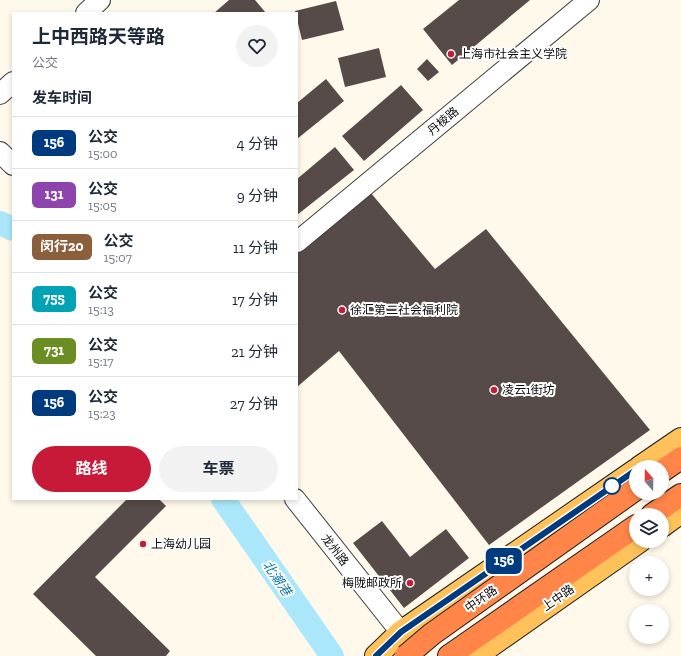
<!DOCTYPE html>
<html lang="zh">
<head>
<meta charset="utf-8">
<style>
  body { margin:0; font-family:"Zilla Slab","Noto Sans SC",serif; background:#f2f2f3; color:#1f2937; height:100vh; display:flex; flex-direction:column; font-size:15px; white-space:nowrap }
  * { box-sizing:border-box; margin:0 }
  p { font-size:13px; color:#747a83 }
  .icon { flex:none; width:22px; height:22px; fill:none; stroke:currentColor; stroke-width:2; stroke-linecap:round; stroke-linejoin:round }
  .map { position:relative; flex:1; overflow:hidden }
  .panel { position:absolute; left:12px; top:12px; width:286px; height:488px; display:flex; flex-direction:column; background:#fff; border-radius:0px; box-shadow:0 2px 6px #0003 }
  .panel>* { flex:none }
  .badge { padding:0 8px; border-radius:6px; font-size:14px; line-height:26px }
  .needle { width:26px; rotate:340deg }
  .tools { position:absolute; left:629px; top:460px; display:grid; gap:8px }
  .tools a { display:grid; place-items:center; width:40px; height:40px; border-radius:50%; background:#fff; box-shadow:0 2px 6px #0003; font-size:20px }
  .map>.badge { position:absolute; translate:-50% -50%; box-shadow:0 0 0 2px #fff }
  h2 { padding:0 20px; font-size:15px; line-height:36px }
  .round { display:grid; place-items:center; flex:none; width:42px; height:42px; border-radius:21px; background:#f2f2f3 }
  .overview { display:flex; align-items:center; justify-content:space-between; height:68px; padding:0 20px }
  h1 { font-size:19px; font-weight:700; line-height:30px }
  .cta { display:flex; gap:8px; margin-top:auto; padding:8px 20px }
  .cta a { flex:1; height:46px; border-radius:24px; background:#c61a38; color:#fff; font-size:16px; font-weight:700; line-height:46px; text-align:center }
  .cta a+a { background:#f2f2f3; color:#1f2937 }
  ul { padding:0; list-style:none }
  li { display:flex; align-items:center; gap:12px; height:52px; padding:0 20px; border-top:1px solid #e0e1e3 }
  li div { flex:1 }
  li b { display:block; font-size:15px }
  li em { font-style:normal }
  li .badge { min-width:44px; font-weight:700; text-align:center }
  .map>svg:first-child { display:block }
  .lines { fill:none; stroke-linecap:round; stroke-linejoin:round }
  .river { stroke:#abe7fb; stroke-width:24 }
  .building { fill:#564b48 }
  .minor-casing { stroke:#3f3f3f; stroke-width:22 }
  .major-casing { stroke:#1d1d1d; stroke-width:24 }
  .highway-casing { stroke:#1d1d1d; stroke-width:24 }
  .minor { stroke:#fff; stroke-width:20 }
  .major { stroke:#ffc25b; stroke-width:22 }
  .highway { stroke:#ff8549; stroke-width:22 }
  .highway-bridge-casing { stroke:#1d1d1d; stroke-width:24; stroke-linecap:butt }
  .highway-bridge { stroke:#ff8549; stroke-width:22 }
  .line-casing { stroke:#fff; stroke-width:9 }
  .line { stroke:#003b80; stroke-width:6 }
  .poi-dot { fill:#c61a38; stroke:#fff; stroke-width:1.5 }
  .stop-dot { fill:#fff; stroke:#003b80; stroke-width:2 }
  .labels { text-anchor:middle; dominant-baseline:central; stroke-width:4; stroke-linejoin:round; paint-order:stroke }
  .poi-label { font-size:12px; fill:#0c0c0c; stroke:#fff; text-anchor:start }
  .street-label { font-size:12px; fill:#0c0c0c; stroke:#fff }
  .water-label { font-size:13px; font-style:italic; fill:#0d77a7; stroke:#fff }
</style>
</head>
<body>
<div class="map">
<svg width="681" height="656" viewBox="0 0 681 656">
  <rect width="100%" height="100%" fill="#fff9eb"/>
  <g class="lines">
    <path class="river" d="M0,223L13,229
      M223,499L332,656"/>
  </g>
  <path class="building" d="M229,0H255L266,13H214Z
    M459,0H530L452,65L423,29Z
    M336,1L344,30L302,40L295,11Z
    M379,48L386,77L345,87L338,58Z
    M427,59L439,72L428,81L417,69Z
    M326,79L344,101L297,139V103Z
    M401,85L423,110L364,161L342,136Z
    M335,147L354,170L297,215V179Z
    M370,192L435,269L486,229L650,430L489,545L339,351L297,387V249Z
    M127,499H159L166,506L95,577L170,651L166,656H96L33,594Z
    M382,521L410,557L446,529L469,558L404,608L353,543Z"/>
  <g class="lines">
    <defs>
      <path id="minor" d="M86,13L100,0
        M0,94L13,82
        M0,152L13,165
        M297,242L589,0
        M295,499L411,645"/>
      <path id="major" d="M640,467L681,439
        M662,526L681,512
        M376,656L401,632L636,470
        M476,656L640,541"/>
      <path id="highway" d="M662,471L681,458
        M652,515L681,495
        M449,656L636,526"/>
    </defs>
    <use href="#minor" class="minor-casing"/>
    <use href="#major" class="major-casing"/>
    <use href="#highway" class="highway-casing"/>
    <use href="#minor" class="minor"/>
    <use href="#major" class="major"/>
    <use href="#highway" class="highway"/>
    <defs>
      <path id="highway-bridge" d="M406,656L432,634L636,489"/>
    </defs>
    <use href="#highway-bridge" class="highway-bridge-casing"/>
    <use href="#highway-bridge" class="highway-bridge"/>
  </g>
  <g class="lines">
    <defs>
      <path id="line" d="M376,656L401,632L636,470"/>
    </defs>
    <use href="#line" class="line-casing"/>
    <use href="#line" class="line"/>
  </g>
  <g class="poi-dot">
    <circle cx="451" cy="54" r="4"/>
    <circle cx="342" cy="310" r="4"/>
    <circle cx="494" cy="390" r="4"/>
    <circle cx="143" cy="544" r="4"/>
    <circle cx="410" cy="583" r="4"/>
  </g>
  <circle class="stop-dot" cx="612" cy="486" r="8"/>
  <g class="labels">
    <g class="poi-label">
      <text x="459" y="54">上海市社会主义学院</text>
      <text x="350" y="310">徐汇第二社会福利院</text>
      <text x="502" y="390">凌云1街坊</text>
      <text x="151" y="544">上海幼儿园</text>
      <text x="402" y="583" text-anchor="end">梅陇邮政所</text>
    </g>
    <g class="street-label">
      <text transform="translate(443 121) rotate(-40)">丹棱路</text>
      <text transform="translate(335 550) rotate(52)">龙州路</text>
      <text transform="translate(558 598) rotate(-35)">上中路</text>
      <text transform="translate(481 599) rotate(-35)">中环路</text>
    </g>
    <g class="water-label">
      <text transform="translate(277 578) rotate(55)">北潮港</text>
    </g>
  </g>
</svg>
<div class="tools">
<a><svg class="needle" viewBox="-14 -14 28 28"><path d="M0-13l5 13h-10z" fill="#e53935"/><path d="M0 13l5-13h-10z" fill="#747a83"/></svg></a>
<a><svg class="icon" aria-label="layers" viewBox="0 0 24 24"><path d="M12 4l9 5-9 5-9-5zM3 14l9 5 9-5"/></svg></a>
<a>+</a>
<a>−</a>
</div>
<b class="badge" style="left:504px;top:561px;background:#003b80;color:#fff">156</b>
<section class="panel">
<div class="overview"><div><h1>上中西路天等路</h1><p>公交</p></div><a class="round"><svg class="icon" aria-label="heart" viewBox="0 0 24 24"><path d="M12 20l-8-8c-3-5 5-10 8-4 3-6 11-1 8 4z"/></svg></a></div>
<h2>发车时间</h2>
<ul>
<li><span class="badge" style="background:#003b80;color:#fff">156</span><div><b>公交</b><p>15:00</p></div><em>4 分钟</em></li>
<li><span class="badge" style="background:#8e44ad;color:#fff">131</span><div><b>公交</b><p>15:05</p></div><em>9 分钟</em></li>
<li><span class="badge" style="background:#8b5e3c;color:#fff">闵行20</span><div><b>公交</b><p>15:07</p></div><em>11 分钟</em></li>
<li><span class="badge" style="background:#00a3b4;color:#fff">755</span><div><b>公交</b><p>15:13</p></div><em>17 分钟</em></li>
<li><span class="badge" style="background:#6b8e23;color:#fff">731</span><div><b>公交</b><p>15:17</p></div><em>21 分钟</em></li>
<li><span class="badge" style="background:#003b80;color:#fff">156</span><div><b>公交</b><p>15:23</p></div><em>27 分钟</em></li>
</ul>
<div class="cta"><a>路线</a><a>车票</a></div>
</section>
</div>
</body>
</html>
